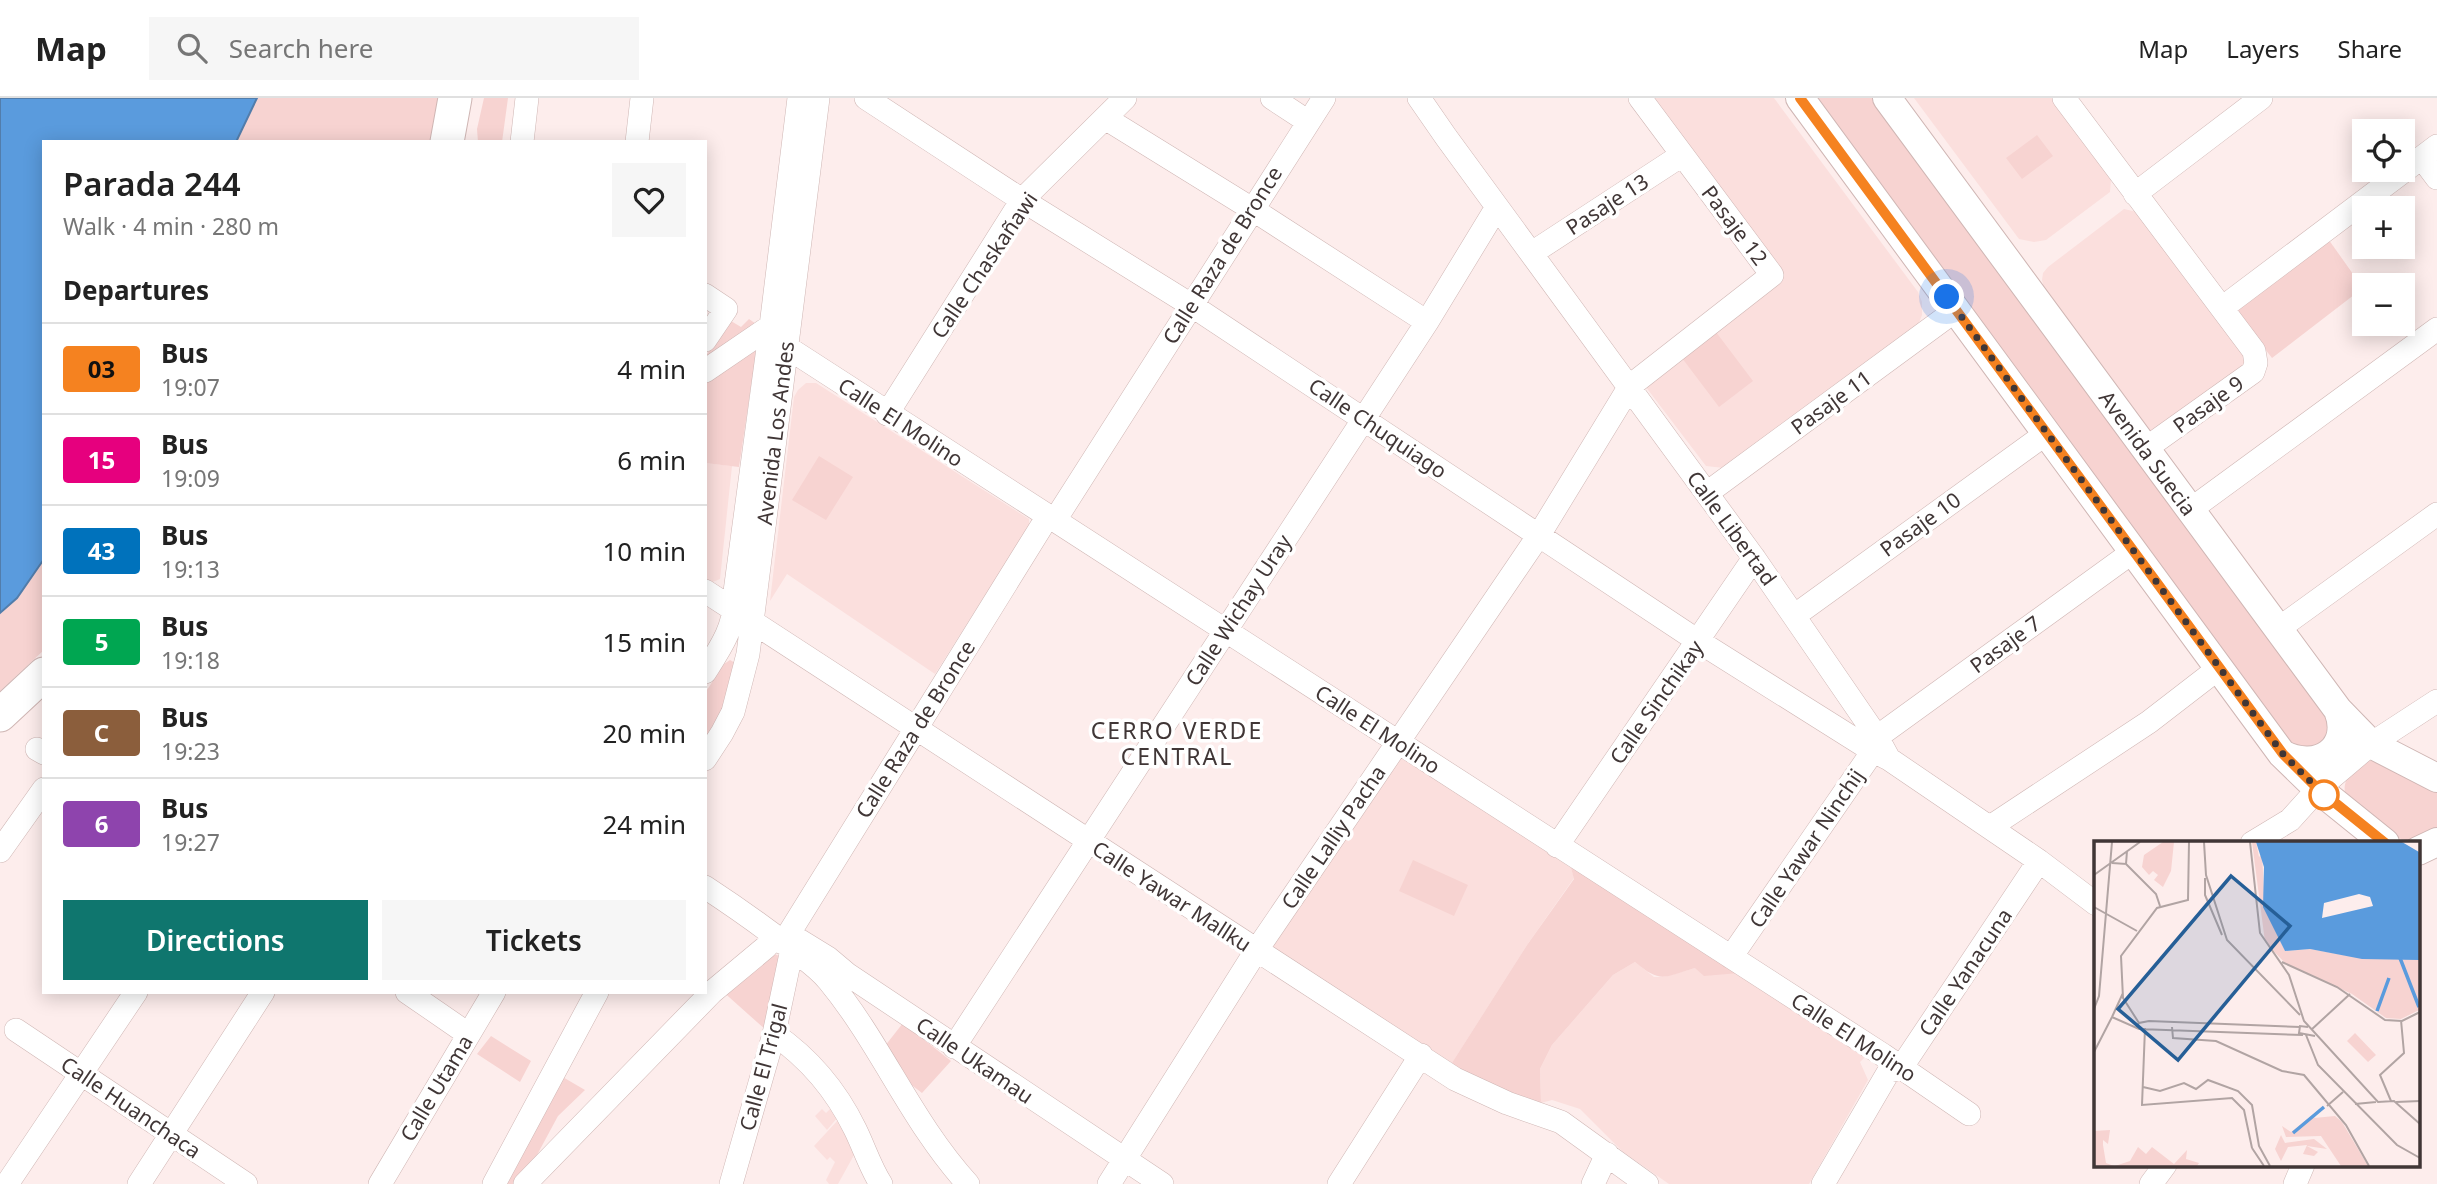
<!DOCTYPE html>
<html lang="en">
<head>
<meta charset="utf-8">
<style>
  body { margin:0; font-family:"Noto Sans",sans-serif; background:#f6f6f6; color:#222; height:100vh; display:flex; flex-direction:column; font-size:26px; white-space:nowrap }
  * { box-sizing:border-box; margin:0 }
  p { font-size:23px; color:#767676 }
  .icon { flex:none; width:38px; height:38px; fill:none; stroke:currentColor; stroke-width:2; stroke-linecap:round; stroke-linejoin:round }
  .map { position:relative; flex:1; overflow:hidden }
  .side { position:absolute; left:42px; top:42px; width:665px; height:854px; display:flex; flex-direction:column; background:#fff; border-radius:0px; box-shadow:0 4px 18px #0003 }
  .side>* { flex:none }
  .badge { padding:0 14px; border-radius:5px; font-size:24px; line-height:46px }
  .tools { position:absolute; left:2352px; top:21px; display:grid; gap:14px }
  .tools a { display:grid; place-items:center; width:63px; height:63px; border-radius:0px; background:#fff; box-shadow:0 4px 18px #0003; font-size:35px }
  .you { position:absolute; width:35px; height:35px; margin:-18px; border:5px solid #fff; border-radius:50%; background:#1a73e8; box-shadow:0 0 0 10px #1a73e833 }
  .map>.badge { position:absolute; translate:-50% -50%; box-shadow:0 0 0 4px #fff }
  h2 { padding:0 21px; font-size:26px; line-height:63px }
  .round { display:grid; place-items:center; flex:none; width:74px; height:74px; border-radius:0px; background:#f6f6f6 }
  .overview { display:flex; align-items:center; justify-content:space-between; height:119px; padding:0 21px }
  h1 { font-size:33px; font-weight:600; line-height:52px }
  .button { display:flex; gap:14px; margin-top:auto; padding:14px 21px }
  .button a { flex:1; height:80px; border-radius:0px; background:#0f766e; color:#fff; font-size:28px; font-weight:600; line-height:80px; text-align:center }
  .button a+a { background:#f6f6f6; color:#222 }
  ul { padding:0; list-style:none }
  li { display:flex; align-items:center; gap:21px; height:91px; padding:0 21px; border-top:2px solid #e0e0e0 }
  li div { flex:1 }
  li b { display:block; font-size:26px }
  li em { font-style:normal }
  li .badge { min-width:77px; font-weight:700; text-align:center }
  header { display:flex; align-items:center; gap:42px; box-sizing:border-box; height:98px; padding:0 35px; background:#fff; border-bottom:2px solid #e0e0e0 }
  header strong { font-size:33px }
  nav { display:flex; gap:38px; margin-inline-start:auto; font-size:24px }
  .search { width:490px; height:63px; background:#f6f6f6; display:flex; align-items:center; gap:18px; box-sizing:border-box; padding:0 24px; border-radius:0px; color:#767676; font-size:26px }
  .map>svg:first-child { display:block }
  .built { fill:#fbdfdd }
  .green { fill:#f7d3d1 }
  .water { fill:#5a9bdd; stroke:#527dab; stroke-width:2 }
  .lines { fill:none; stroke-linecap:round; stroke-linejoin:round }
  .minor-casing { stroke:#cfb6b4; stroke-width:24 }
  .major-casing { stroke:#cfb6b4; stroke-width:30 }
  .highway-casing { stroke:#cfb6b4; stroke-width:35 }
  .minor { stroke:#fff; stroke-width:23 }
  .major { stroke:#fff; stroke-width:28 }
  .highway { stroke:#fff; stroke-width:33 }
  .line-casing { stroke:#fff; stroke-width:16 }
  .line { stroke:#f58220; stroke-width:10 }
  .walk { stroke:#403636; stroke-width:7; stroke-dasharray:0 12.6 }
  .stop-dot { fill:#fff; stroke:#f58220; stroke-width:3.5 }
  .labels { text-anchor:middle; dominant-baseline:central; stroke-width:7; stroke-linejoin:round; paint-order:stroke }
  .street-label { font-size:21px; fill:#403636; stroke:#fff }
  .neighbourhood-label { font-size:23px; letter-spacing:2px; fill:#403636; stroke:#fff }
  .inset-river { fill:none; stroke:#5a9bdd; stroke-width:3.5 }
  .inset-road { fill:none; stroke:#b1a4a3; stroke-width:2 }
  .view { fill:#265f97; fill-opacity:0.15; stroke:#265f97; stroke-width:3.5 }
  .inset-edge { fill:none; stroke:#403636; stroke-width:3.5 }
</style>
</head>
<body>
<header>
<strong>Map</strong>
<div class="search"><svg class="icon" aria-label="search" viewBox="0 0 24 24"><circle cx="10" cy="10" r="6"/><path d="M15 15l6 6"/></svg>Search here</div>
<nav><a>Map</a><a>Layers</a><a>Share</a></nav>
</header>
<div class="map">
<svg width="2437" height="1086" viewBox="0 0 2437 1086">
  <rect width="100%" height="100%" fill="#fdedec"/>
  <path class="built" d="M1650,0H1774L1918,194L1922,204V217L1918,227L1724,370L1706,368L1642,284L1783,179Z
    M1914,0H2052L2111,81L2110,94L2046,142L2034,144L2019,141Z
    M2124,111L2137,114L2245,257L2244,273L2152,335L2044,190L2042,182L2043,175L2048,169Z
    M806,285H816L1029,421V428L935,576L787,476L770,503L794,299L798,292Z
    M705,365L732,368L720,481L710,485L705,482Z
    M1401,655L1571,770L1574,780L1527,847L1452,965L1436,957L1274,851L1270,846Z
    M1635,864L1654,879H1664L1695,870L1739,875L1867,957L1860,964L1868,982L1809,1086H1669L1623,1054L1580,1011L1552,1002L1541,1005L1540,971L1552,947L1613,877Z
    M831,1010L838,1019L827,1032L815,1018L822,1011L826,1015Z
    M838,1022L854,1057L838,1086H829L826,1082L835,1064L830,1059L827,1062L814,1048Z"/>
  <path class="green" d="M257,0H441L430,44H236Z
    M484,0H508L502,44H478L477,31Z
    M1812,0H1875L2333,621L2328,646L2295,654Z
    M2037,37L2053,58L2022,81L2006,60Z
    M2326,138L2363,190L2272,260L2240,219L2238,210Z
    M749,221L759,228L705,259L731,223L741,229Z
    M1716,234L1753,283L1719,309L1682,260Z
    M754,250L756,255L739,369L705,365V280Z
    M819,358L853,379L826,422L792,402Z
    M44,461V552L0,593V515L17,500Z
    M730,562L737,566L731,595L705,648V595L724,566Z
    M2376,662L2437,690V729C2423,739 2413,747 2396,739L2345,695C2342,678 2359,663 2376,662Z
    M1413,762L1468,787L1454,818L1399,793Z
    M1574,767L1739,875L1704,878L1695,870C1664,879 1661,886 1635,864L1613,877L1552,947L1540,971L1541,1005L1516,998L1450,968L1527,847L1574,781L1571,770Z
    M774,856L782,859L767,933L720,891Z
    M903,925L951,963L922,995L909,985L881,953Z
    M491,938L531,963L520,984L477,956Z
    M561,978L585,992L558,1018L530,1070L514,1086H504Z"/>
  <path class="water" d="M0,0H257L236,44H44V461L17,500L0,515Z"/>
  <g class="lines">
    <defs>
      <path id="minor" d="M866,0L1022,102L1191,207L1698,543L1873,653L1889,661
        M1272,0L1307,23
        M1419,0L1446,39L1754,460L1877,639L1889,661L2039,763L2096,806
        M2064,0L2254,253L2256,265L2253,274L2145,351
        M1105,20L1252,111L1427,224
        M522,44L527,0
        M637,44L642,0
        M2422,60L2437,80
        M2135,96L2261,0
        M1532,155L1682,57
        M705,197L726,211L705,242
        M2222,210L2437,48
        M785,248L1883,957L1969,1016
        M705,273L771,228
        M887,316L1022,102L1125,0
        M1707,395L1956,212
        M2190,412L2437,231
        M1055,422L1324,0
        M705,493L1455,981L1507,1005L1561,1024L1647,1086
        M1794,518L2047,335
        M2278,531L2437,416
        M705,574C719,552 736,528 734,501L771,228L799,0
        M1877,639L2134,453
        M37,651L44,655
        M705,661L722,635L733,614L748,556L818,0
        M1990,729L2149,624L2219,570
        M2252,745L2290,722L2318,691L2371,646L2437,603
        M1557,748L1754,460
        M0,753L44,691
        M705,789C734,808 761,827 788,848C803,860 817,868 829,883C881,946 912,1025 968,1086
        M789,836L828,860L847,876L1162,1086
        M783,845L1048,418
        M1731,859L1873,653L1877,639
        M407,894L468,936
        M16,932L246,1086
        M774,936C810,961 836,992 855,1031C864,1049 870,1069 881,1086
        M954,949L1427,224L1497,109
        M7,1086L136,894
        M139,1086L263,894
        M380,1086L494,894
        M494,1086L597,894
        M525,1086L712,894L766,849L775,838
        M731,1086L774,936L792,851
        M1109,1086L1256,853L1539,437L1630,288L1772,177L1640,0
        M1339,1086L1421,957
        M1593,1086L1607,1056
        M1823,1086L1889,973L1901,970L2039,763
        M2151,1086L2165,1067
        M2295,1086L2303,1067"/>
      <path id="major" d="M1800,0L2282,656L2318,691L2385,745
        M1887,0L2338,612L2371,646L2437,680
        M2282,656C2318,675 2353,650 2338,612
        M2418,753L2437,744"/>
      <path id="highway" d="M447,44L455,0
        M0,617L44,576"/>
    </defs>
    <use href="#minor" class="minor-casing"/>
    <use href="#major" class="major-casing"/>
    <use href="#highway" class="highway-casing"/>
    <use href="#minor" class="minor"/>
    <use href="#major" class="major"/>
    <use href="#highway" class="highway"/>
  </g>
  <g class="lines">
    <defs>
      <path id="line" d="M1800,0L2283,656L2318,691L2385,745"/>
    </defs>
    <use href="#line" class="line-casing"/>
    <use href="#line" class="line"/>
    <path class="walk" d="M1947,199L2283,656L2324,697"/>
  </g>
  <circle class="stop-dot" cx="2324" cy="697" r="14"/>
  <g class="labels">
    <g class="street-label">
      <text transform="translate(1607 106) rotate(-33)">Pasaje 13</text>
      <text transform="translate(1735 127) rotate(53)">Pasaje 12</text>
      <text transform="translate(1222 157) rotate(-58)">Calle Raza de Bronce</text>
      <text transform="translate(984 167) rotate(-56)">Calle Chaskañawi</text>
      <text transform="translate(1831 304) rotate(-36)">Pasaje 11</text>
      <text transform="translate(2208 306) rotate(-36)">Pasaje 9</text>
      <text transform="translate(901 324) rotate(33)">Calle El Molino</text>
      <text transform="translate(1378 330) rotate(34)">Calle Chuquiago</text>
      <text transform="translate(775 335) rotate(-83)">Avenida Los Andes</text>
      <text transform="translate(2148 355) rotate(54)">Avenida Suecia</text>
      <text transform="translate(1920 426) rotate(-36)">Pasaje 10</text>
      <text transform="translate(1732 430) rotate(54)">Calle Libertad</text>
      <text transform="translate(1238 512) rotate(-57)">Calle Wichay Uray</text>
      <text transform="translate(2005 546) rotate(-36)">Pasaje 7</text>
      <text transform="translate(1656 604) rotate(-55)">Calle Sinchikay</text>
      <text transform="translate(915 631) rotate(-58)">Calle Raza de Bronce</text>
      <text transform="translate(1378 631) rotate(33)">Calle El Molino</text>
      <text transform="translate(1333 739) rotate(-56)">Calle Lalliy Pacha</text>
      <text transform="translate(1806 750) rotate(-56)">Calle Yawar Ninchij</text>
      <text transform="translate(1172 798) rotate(33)">Calle Yawar Mallku</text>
      <text transform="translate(1965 874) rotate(-56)">Calle Yanacuna</text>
      <text transform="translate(1854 939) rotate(33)">Calle El Molino</text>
      <text transform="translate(975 962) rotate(34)">Calle Ukamau</text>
      <text transform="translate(763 969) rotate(-75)">Calle El Trigal</text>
      <text transform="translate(436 990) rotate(-59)">Calle Utama</text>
      <text transform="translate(131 1009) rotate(34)">Calle Huanchaca</text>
    </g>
    <g class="neighbourhood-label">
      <text x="1177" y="632">CERRO VERDE<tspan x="1177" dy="26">CENTRAL</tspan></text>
    </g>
  </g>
  <g transform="translate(2094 743)">
    <rect width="326" height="326" fill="#fdedec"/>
    <path d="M69,1H80L77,30L69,46L60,39L64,34L59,30L55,34L48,26L50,14ZM158,1H162L165,16L168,13L171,68L191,110L216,108L255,115L325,77V169L307,178L292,177L258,153L192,123L171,101ZM261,192L282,214L274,221L253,200ZM231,264L220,277L241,275L248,281L274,325H247L227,295L192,296L188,285L197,291ZM16,289L14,303L9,299V304L12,322L20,325H0V290ZM187,294L191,302L220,298L233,308L213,305L224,311L220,315L209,313L213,304L194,306L187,320L181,308ZM44,306L52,313L58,306L80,323L93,309L92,318L105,322L103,325H21L36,320Z" fill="#f7d3d1"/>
    <path d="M162,1H308L325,11V119L268,118L216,108L191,110L169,66L170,26ZM265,53L276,56L279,65L228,77L230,62Z" fill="#5a9bdd" fill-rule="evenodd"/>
    <path class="inset-river" d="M306,117L325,166M283,170L295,137M199,292L230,266"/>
    <path class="inset-road" d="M110,1L112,34L133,99L206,174M156,1L166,92L195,134L210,180L284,261L300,260L326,283M18,22L32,23L33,10M32,23L62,53L66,65M0,34L46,1M111,37V54L128,94M0,66L43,90M188,121L243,146L291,179L308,180L326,171M0,168L5,155L18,1M18,176L29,152M45,182L29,157L27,115L63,67L94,59L95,1M78,186L79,197L122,200L188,230L210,234L252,284L275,325M214,186L206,185L205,192L221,195M42,187L45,182L55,180L206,186M51,187L48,264L138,257L150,269L158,307M217,189L256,153M212,194L224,224L303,304L326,317M0,211L18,176L45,188L209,194M49,246L66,250L90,242L102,248L114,239L144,250L158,264L165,305L176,325M297,260L286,234L310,212L307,179M302,261L326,260M261,263L282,261M233,265L249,251M158,307L170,325"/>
    <path class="view" d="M137,35L196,85L84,219L24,168Z"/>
    <rect width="326" height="326" class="inset-edge"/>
  </g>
</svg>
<div class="tools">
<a><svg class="icon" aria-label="locate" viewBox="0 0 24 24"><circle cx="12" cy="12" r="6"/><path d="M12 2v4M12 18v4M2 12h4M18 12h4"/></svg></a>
<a>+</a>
<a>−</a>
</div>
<div class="you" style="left:1947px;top:199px"></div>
<section class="side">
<div class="overview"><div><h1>Parada 244</h1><p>Walk · 4 min · 280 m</p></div><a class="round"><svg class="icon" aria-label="heart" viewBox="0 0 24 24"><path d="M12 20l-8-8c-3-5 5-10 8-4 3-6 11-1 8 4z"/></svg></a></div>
<h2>Departures</h2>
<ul>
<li><span class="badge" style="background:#f58220;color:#111">03</span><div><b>Bus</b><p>19:07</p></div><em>4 min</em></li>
<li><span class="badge" style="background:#e6007e;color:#fff">15</span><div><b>Bus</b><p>19:09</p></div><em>6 min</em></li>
<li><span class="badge" style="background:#0072bc;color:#fff">43</span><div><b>Bus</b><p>19:13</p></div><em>10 min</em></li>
<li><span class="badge" style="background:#00a651;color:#fff">5</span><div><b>Bus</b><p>19:18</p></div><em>15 min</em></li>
<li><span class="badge" style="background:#8b5e3c;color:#fff">C</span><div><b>Bus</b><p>19:23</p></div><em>20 min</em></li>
<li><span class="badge" style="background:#8e44ad;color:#fff">6</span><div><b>Bus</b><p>19:27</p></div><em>24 min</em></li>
</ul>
<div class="button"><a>Directions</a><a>Tickets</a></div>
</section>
</div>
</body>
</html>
